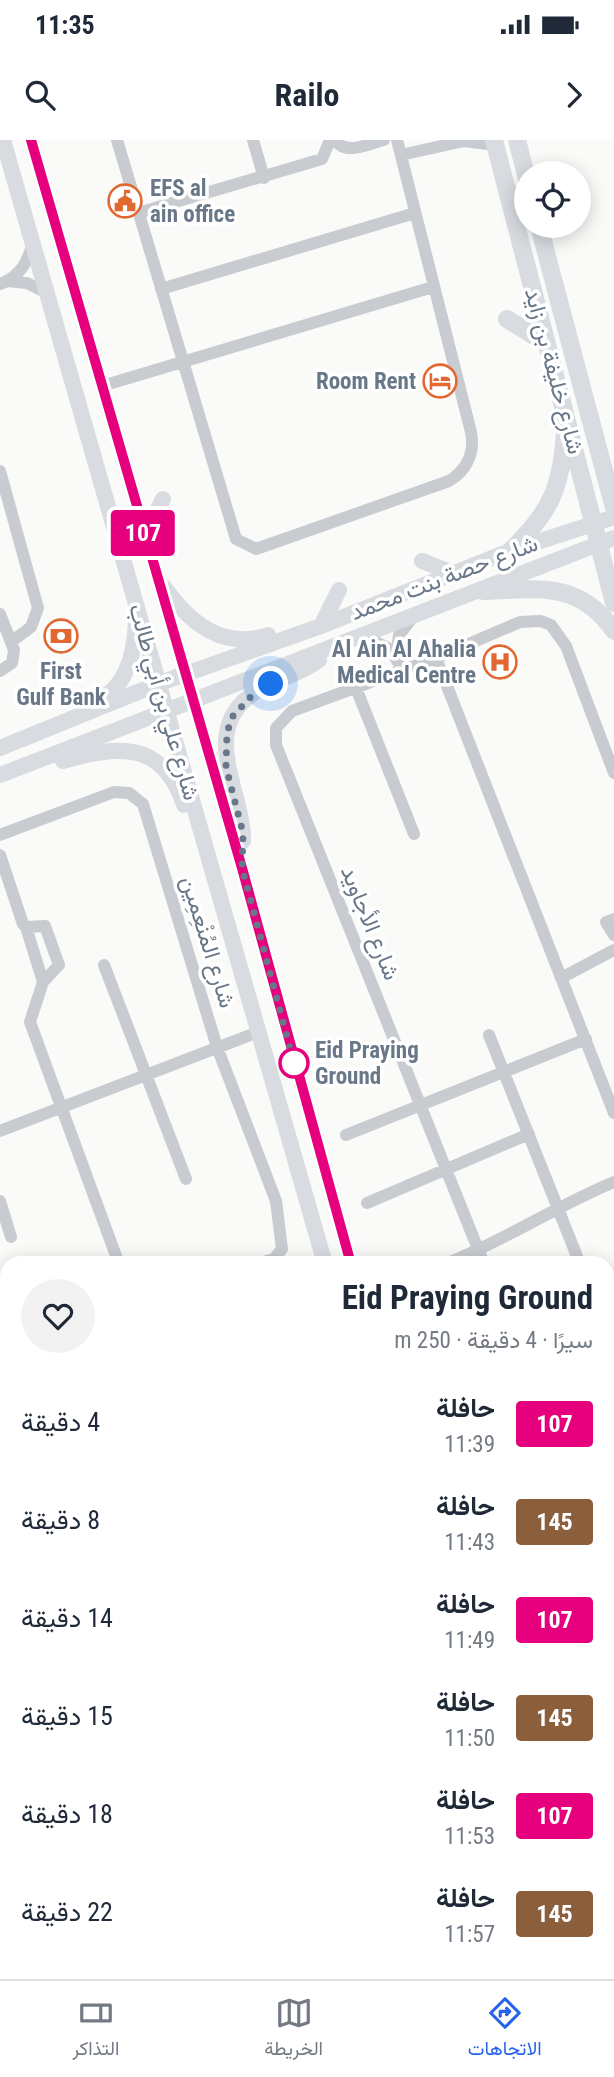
<!DOCTYPE html>
<html lang="ar">
<head>
<meta charset="utf-8">
<style>
  body { margin:0; font-family:"Roboto Condensed",Vazirmatn,sans-serif; background:#f2f2f3; color:#1f2937; direction:rtl; height:100vh; display:flex; flex-direction:column; font-size:26px; white-space:nowrap }
  * { box-sizing:border-box; margin:0 }
  p { font-size:23px; color:#747a83 }
  .icon { flex:none; width:38px; height:38px; fill:none; stroke:currentColor; stroke-width:2; stroke-linecap:round; stroke-linejoin:round }
  .map { position:relative; flex:1; overflow:hidden; direction:ltr }
  .drawer { position:absolute; left:0px; top:1116px; width:614px; height:723px; display:flex; flex-direction:column; background:#fff; border-radius:21px 21px 0 0; box-shadow:0 4px 18px #0003; direction:rtl }
  .drawer>* { flex:none }
  .badge { padding:0 14px; border-radius:5px; font-size:24px; line-height:46px }
  .controls { position:absolute; left:514px; top:21px; display:grid; gap:14px }
  .controls a { display:grid; place-items:center; width:77px; height:77px; border-radius:50%; background:#fff; box-shadow:0 4px 18px #0003; font-size:35px }
  .you { position:absolute; width:35px; height:35px; margin:-18px; border:5px solid #fff; border-radius:50%; background:#1a73e8; box-shadow:0 0 0 10px #1a73e833 }
  .map>.badge { position:absolute; translate:-50% -50%; box-shadow:0 0 0 4px #fff }
  .round { display:grid; place-items:center; flex:none; width:74px; height:74px; border-radius:37px; background:#f2f2f3 }
  .head { display:flex; align-items:center; justify-content:space-between; height:119px; padding:0 21px }
  h1 { font-size:33px; font-weight:700; line-height:52px }
  ul { padding:0; list-style:none }
  li { display:flex; align-items:center; gap:21px; height:98px; padding:0 21px }
  li div { flex:1 }
  li b { display:block; font-size:26px }
  li em { font-style:normal }
  li .badge { min-width:77px; font-weight:700; text-align:center }
  .status { display:flex; justify-content:space-between; align-items:center; height:49px; padding:0 35px; background:#fff; direction:ltr }
  .status svg { height:19px; fill:currentColor }
  header { display:flex; justify-content:space-between; align-items:center; height:91px; padding:0 21px; background:#fff; font-size:32px; font-weight:700 }
  .tabs { display:flex; justify-content:space-around; align-items:center; height:98px; border-top:2px solid #e0e1e3; background:#fff; font-size:19px; color:#747a83 }
  .tabs a { display:grid; justify-items:center; gap:4px }
  .tabs .active { color:#2563eb }
  .map>svg:first-child { display:block }
  .lines { fill:none; stroke-linecap:round; stroke-linejoin:round }
  .street { stroke:#c8cbcf; stroke-width:12 }
  .secondary { stroke:#d8dce0; stroke-width:16 }
  .primary { stroke:#d8dce0; stroke-width:18 }
  .highway { stroke:#d8dce0; stroke-width:21 }
  .line-casing { stroke:#fff; stroke-width:16 }
  .line { stroke:#e6007e; stroke-width:10 }
  .walk { stroke:#697888; stroke-width:7; stroke-dasharray:0 12.6 }
  .stop-dot { fill:#fff; stroke:#e6007e; stroke-width:3.5 }
  .labels { text-anchor:middle; dominant-baseline:central; stroke-width:7; stroke-linejoin:round; paint-order:stroke }
  .poi-label { font-size:23px; font-weight:bold; fill:#697888; stroke:#fff; text-anchor:end }
  .street-label { font-size:23px; fill:#697888; stroke:#fff }
  .stop-label { font-size:23px; font-weight:bold; fill:#697888; stroke:#fff; text-anchor:start }
</style>
</head>
<body>
<div class="status"><b>11:35</b><svg viewBox="0 0 49 12"><path d="M0 12V9h3v3zM5 12V6h3v6zM10 12V3h3v9zM15 12V0h3v12zM26 1h20v11H26zM47 4h2v5h-2z"/></svg></div>
<header><svg class="icon" aria-label="forward" viewBox="0 0 24 24"><path d="M9 5l7 7-7 7"/></svg>Railo<svg class="icon" aria-label="search" viewBox="0 0 24 24"><circle cx="10" cy="10" r="6"/><path d="M15 15l6 6"/></svg></header>
<div class="map">
<svg width="614" height="1839" viewBox="0 0 614 1839">
  <rect width="100%" height="100%" fill="#fafaf8"/>
  <g class="lines">
    <path class="street" d="M117,0L236,399L256,409L449,341C467,330 475,313 471,292L397,0
      M253,0L264,38
      M335,0C346,16 368,4 384,0
      M401,15L464,1L495,5
      M138,73L322,19L330,0
      M7,141L27,143L47,153
      M0,144C20,137 28,122 33,102
      M161,149L415,73
      M102,246L433,147
      M0,331L38,468L31,487L11,502
      M0,474L14,510L12,523L0,531
      M363,496L390,509L402,529
      M396,516L399,495L412,478
      M436,518L614,973
      M356,548L414,694
      M0,695L114,652L129,653L143,664L217,907L276,1061L282,1109L274,1119L256,1124
      M0,715L23,784L26,787L45,786L59,825L43,842L30,882L119,1124
      M614,779L606,782L614,795
      M26,787L43,842
      M104,825L186,1039
      M561,838L614,810
      M489,895L580,1124
      M0,991L258,892
      M346,995L586,899
      M0,1061L11,1097
      M367,1063L529,994
      M445,1124C504,1101 556,1066 614,1042
      M484,1124L276,605V588L292,571L436,518L520,482L541,481L551,485L566,506L614,633
      M0,1182L7,1180
      M0,1275L7,1294
      M0,1336L7,1334
      M607,1425L614,1430"/>
    <path class="secondary" d="M3,0L325,1124
      M31,0L242,728L351,1124
      M144,396L163,359
      M422,421L453,433
      M164,447C190,483 222,510 268,495
      M321,486L339,450
      M96,561C128,548 135,511 136,480
      M0,608L160,543L321,486L510,411L614,377
      M63,621C117,605 163,600 184,665
      M0,635L614,398
      M243,701C244,652 196,588 257,551C277,539 300,534 319,520"/>
    <path class="primary" d="M494,0L614,463
      M517,0L527,39
      M539,86L614,368
      M507,179L544,202
      M510,411C551,372 562,347 565,290
      M483,451C537,449 579,440 614,491"/>
    <path class="highway" d="M607,1479L614,1477
      M607,1501H614
      M0,1523L7,1522
      M0,1548L7,1547"/>
  </g>
  <g class="lines">
    <defs>
      <path id="line" d="M31,0L242,728L351,1124"/>
    </defs>
    <use href="#line" class="line-casing"/>
    <use href="#line" class="line"/>
    <path class="walk" d="M271,544L255,552L233,576L227,592L226,627L243,693L242,728L294,923"/>
  </g>
  <defs>
    <symbol id="civic-ring" viewBox="-11 -11 22 22"><circle r="9.5" fill="#fff" stroke="#e16931" stroke-width="1.5"/><path d="M-.6-6.5H3V-4.5H.6V-3L4-1V1h2V6H-6V1h2V-1L-.6-3ZM-1.2 2.5V6h2.4V2.5Z" fill="#e16931"/></symbol>
    <symbol id="hotel-ring" viewBox="-11 -11 22 22"><circle r="9.5" fill="#fff" stroke="#e16931" stroke-width="1.5"/><path d="M-6-4.5h1.5V1H6V5H4.5V3h-9V5H-6ZM-4 0a1.8 1.8 0 1 1 3.6 0ZM.5 0V-2.5h3Q6-2.5 6 0Z" fill="#e16931"/></symbol>
    <symbol id="bank-ring" viewBox="-11 -11 22 22"><circle r="9.5" fill="#fff" stroke="#e16931" stroke-width="1.5"/><path d="M-6-4H6V4H-6ZM0-2.3a2.3 2.3 0 1 0 0 4.6a2.3 2.3 0 1 0 0-4.6Z" fill="#e16931"/></symbol>
    <symbol id="hospital-ring" viewBox="-11 -11 22 22"><circle r="9.5" fill="#fff" stroke="#e16931" stroke-width="1.5"/><path d="M-5-5h3v3.5h4V-5h3V5h-3V1.5h-4V5h-3Z" fill="#e16931"/></symbol>
  </defs>
  <g fill-rule="evenodd">
    <use href="#civic-ring" x="106" y="42" width="38" height="38"/>
    <use href="#hotel-ring" x="421" y="222" width="38" height="38"/>
    <use href="#bank-ring" x="42" y="477" width="38" height="38"/>
    <use href="#hospital-ring" x="481" y="503" width="38" height="38"/>
  </g>
  <circle class="stop-dot" cx="294" cy="923" r="14"/>
  <g class="labels">
    <g class="poi-label">
      <text x="150" y="48" text-anchor="start">EFS al<tspan x="150" dy="26">ain office</tspan></text>
      <text x="416" y="241">Room Rent</text>
      <text x="476" y="509">Al Ain Al Ahalia<tspan x="476" dy="26">Medical Centre</tspan></text>
      <text x="61" y="531" text-anchor="middle">First<tspan x="61" dy="26">Gulf Bank</tspan></text>
    </g>
    <g class="street-label">
      <text transform="translate(554 231) rotate(75)">شارع خليفة بن زايد</text>
      <text transform="translate(444 438) rotate(-21)">شارع حصة بنت محمد</text>
      <text transform="translate(164 562) rotate(74)">شارع علي بن أبي طالب</text>
      <text transform="translate(370 783) rotate(68)">شارع الأجاويد</text>
      <text transform="translate(208 802) rotate(73)">شارع المُنْعِمِين</text>
    </g>
    <g class="stop-label">
      <text x="315" y="910">Eid Praying<tspan x="315" dy="26">Ground</tspan></text>
    </g>
  </g>
</svg>
<div class="controls">
<a><svg class="icon" aria-label="locate" viewBox="0 0 24 24"><circle cx="12" cy="12" r="6"/><path d="M12 2v4M12 18v4M2 12h4M18 12h4"/></svg></a>
</div>
<div class="you" style="left:271px;top:544px"></div>
<b class="badge" style="left:143px;top:393px;background:#e6007e;color:#fff">107</b>
<section class="drawer">
<div class="head"><div><h1>Eid Praying Ground</h1><p>سيرًا · 4 دقيقة · 250 m</p></div><a class="round"><svg class="icon" aria-label="heart" viewBox="0 0 24 24"><path d="M12 20l-8-8c-3-5 5-10 8-4 3-6 11-1 8 4z"/></svg></a></div>
<ul>
<li><span class="badge" style="background:#e6007e;color:#fff">107</span><div><b>حافلة</b><p>11:39</p></div><em>4 دقيقة</em></li>
<li><span class="badge" style="background:#8b5e3c;color:#fff">145</span><div><b>حافلة</b><p>11:43</p></div><em>8 دقيقة</em></li>
<li><span class="badge" style="background:#e6007e;color:#fff">107</span><div><b>حافلة</b><p>11:49</p></div><em>14 دقيقة</em></li>
<li><span class="badge" style="background:#8b5e3c;color:#fff">145</span><div><b>حافلة</b><p>11:50</p></div><em>15 دقيقة</em></li>
<li><span class="badge" style="background:#e6007e;color:#fff">107</span><div><b>حافلة</b><p>11:53</p></div><em>18 دقيقة</em></li>
<li><span class="badge" style="background:#8b5e3c;color:#fff">145</span><div><b>حافلة</b><p>11:57</p></div><em>22 دقيقة</em></li>
</ul>
</section>
</div>
<nav class="tabs">
<a class="active"><svg class="icon" aria-label="directions" viewBox="0 0 24 24"><path d="M12 3l9 9-9 9-9-9zM9 14v-3h6M13 9l2 2-2 2"/></svg>الاتجاهات</a>
<a><svg class="icon" aria-label="map" viewBox="0 0 24 24"><path d="M3 6l6-2 6 2 6-2v14l-6 2-6-2-6 2zM9 4v14M15 6v14"/></svg>الخريطة</a>
<a><svg class="icon" aria-label="tickets" viewBox="0 0 24 24"><path d="M3 7h18v10H3zM15 7v10"/></svg>التذاكر</a>
</nav>
</body>
</html>
